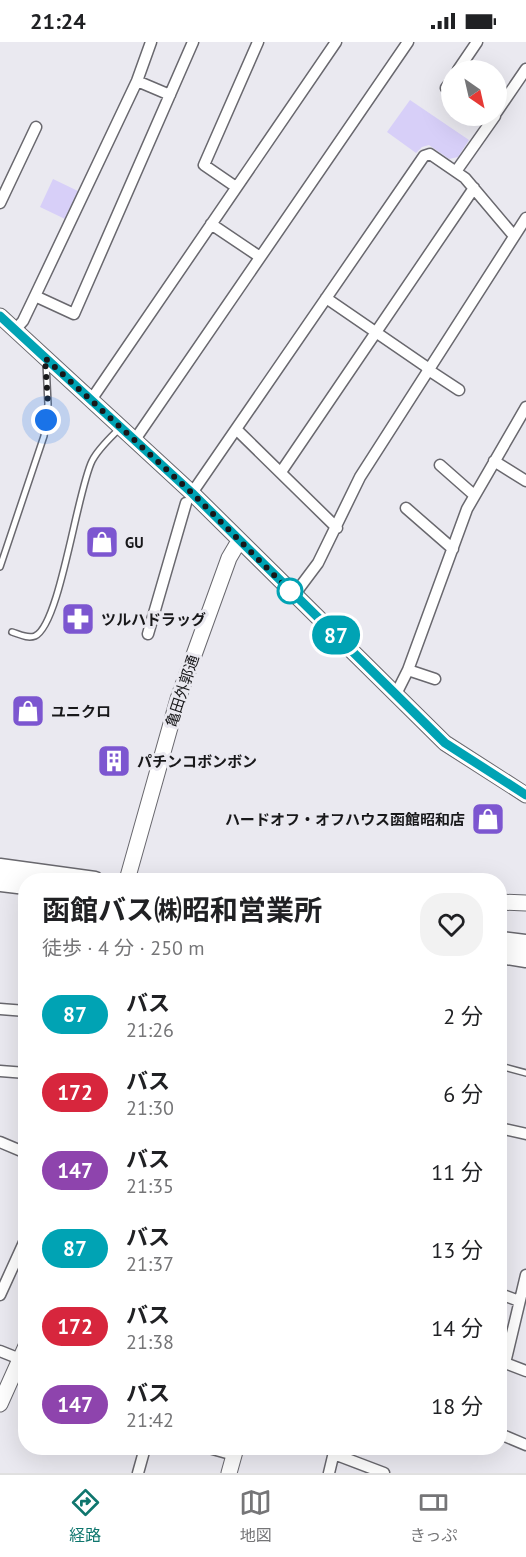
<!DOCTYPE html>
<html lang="ja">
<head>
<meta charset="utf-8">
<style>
  body { margin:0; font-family:"PT Sans","Noto Sans JP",sans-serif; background:#f2f2f2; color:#202124; height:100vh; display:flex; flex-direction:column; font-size:22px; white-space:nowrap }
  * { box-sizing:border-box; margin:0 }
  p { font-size:20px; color:#757577 }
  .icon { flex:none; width:33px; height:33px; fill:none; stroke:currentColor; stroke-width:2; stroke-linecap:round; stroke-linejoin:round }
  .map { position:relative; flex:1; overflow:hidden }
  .drawer { position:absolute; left:18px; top:831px; width:489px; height:582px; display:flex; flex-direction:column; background:#fff; border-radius:24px; box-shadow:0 6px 24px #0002 }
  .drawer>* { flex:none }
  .badge { padding:0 12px; border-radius:20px; font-size:21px; line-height:39px }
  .needle { width:39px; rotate:146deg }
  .fabs { position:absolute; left:441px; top:18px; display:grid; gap:12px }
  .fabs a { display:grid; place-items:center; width:66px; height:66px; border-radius:50%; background:#fff; box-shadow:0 6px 24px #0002; font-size:30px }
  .you { position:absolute; width:30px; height:30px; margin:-15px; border:4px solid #fff; border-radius:50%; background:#1a73e8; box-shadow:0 0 0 9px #1a73e833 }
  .map>.badge { position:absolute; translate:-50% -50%; box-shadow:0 0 0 3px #fff }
  .round { display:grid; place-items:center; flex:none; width:63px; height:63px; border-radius:24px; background:#f2f2f2 }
  .head { display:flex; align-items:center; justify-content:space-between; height:102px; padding:0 24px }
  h1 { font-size:28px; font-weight:700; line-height:45px }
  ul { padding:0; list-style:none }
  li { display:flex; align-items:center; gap:18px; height:78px; padding:0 24px }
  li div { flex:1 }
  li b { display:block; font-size:22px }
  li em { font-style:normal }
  li .badge { min-width:66px; font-weight:700; text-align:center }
  .status { display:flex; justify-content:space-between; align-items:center; height:42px; padding:0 30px; background:#fff; direction:ltr }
  .status svg { height:16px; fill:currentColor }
  .tab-bar { display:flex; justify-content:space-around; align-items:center; height:84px; border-top:2px solid #e0e0e0; background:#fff; font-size:16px; color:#757577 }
  .tab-bar a { display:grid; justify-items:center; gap:3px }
  .tab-bar .on { color:#0f766e }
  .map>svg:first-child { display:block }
  .green { fill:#d7cff8 }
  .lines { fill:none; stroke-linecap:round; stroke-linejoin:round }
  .lane-casing { stroke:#69686e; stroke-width:8 }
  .street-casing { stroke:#69686e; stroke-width:13 }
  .secondary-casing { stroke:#69686e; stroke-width:17 }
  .primary-casing { stroke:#69686e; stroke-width:19 }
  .lane { stroke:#fff; stroke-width:5 }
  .street { stroke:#fff; stroke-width:10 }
  .secondary { stroke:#fff; stroke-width:15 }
  .primary { stroke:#fff; stroke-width:16 }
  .line-casing { stroke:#fff; stroke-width:14 }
  .line { stroke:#00a3b4; stroke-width:9 }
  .walk { stroke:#18181a; stroke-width:6; stroke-dasharray:0 10.8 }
  .stop-dot { fill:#fff; stroke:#00a3b4; stroke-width:3 }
  .labels { text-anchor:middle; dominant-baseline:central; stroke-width:6; stroke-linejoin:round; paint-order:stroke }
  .poi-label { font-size:15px; font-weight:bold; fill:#18181a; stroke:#eae9f0; text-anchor:start }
  .street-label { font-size:15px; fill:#18181a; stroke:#eae9f0 }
</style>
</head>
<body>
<div class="status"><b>21:24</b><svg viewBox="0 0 49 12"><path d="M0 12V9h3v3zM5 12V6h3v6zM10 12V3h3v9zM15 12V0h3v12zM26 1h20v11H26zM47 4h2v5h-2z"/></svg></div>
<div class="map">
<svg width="526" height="1431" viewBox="0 0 526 1431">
  <rect width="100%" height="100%" fill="#eae9f0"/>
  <path class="green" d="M410,58L469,98L458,115L449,117L429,103L422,105L416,111L387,90Z
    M53,137L78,149L65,177L40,165Z"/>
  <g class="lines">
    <defs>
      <path id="lane" d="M0,525L44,394L48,362L46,321
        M12,590C19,592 27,597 35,594C60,583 77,449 92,419C98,407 110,396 119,387
        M500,1024L526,1031"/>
      <path id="street" d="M458,28L477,0
        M452,38L446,46L452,50
        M137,39L170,53
        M496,71L526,27
        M457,128L495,74
        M236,145L204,123L258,0
        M0,161L36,85
        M211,182L260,215
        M35,254L74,272L193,0
        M326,256L428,326
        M15,288L23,279L35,254L137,39L151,0
        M427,327L459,348
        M91,358L336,0
        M236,387L337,486
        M134,399L408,0
        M494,419L526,439
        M440,423L474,453
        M281,430L474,146
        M192,451L424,114L430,112L465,136L514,194
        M406,466L453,507
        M294,553L318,521L360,435L526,176
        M148,592L186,461
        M408,628L435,637
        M396,652L408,628L467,467L526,365
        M0,967L26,969
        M0,1029L26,1031
        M500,1086L526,1092
        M0,1100L26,1111
        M526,1233L505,1321L526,1329
        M500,1252L519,1259
        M0,1253L26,1196
        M0,1309L25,1319
        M500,1392L526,1403
        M209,1406L234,1413
        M334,1412L384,1431
        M138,1431L145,1406
        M329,1431L335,1406"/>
      <path id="secondary" d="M0,274L192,451L445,701L526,753
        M127,838L178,657L229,516L239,499
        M500,860L526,861
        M0,1362L26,1304
        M229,1431L236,1406"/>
      <path id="primary" d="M0,825L95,838
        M0,841L26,844
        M500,898L526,901
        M500,913L526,917"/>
    </defs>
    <use href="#lane" class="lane-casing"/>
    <use href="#street" class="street-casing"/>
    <use href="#secondary" class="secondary-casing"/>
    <use href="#primary" class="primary-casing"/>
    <use href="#lane" class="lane"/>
    <use href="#street" class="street"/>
    <use href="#secondary" class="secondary"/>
    <use href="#primary" class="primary"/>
  </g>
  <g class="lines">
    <defs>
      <path id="line" d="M0,274L192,451L445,701L526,753"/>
    </defs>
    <use href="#line" class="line-casing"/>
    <use href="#line" class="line"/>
    <path class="walk" d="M46,378L48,362L45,316L192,451L294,553L290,549"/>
  </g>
  <defs>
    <symbol id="shop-square" viewBox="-11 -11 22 22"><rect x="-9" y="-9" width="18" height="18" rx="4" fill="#7c56d0" stroke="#eae9f0"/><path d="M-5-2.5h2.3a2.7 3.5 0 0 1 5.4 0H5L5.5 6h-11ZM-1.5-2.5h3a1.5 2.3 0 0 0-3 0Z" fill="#fff"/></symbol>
    <symbol id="pharmacy-square" viewBox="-11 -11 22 22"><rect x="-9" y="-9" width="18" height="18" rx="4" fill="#7c56d0" stroke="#eae9f0"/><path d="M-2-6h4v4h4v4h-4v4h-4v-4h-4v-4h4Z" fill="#fff"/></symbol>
    <symbol id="building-square" viewBox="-11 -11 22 22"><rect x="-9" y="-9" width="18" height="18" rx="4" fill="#7c56d0" stroke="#eae9f0"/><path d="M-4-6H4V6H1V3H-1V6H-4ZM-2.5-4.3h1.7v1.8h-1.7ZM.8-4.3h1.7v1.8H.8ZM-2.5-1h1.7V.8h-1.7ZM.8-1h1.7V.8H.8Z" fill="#fff"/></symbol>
  </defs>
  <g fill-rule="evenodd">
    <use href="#shop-square" x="83" y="481" width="38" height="38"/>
    <use href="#pharmacy-square" x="59" y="558" width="38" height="38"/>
    <use href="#shop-square" x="9" y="650" width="38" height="38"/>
    <use href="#building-square" x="95" y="700" width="38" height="38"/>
    <use href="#shop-square" x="469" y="758" width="38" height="38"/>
  </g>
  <circle class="stop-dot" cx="290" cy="549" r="12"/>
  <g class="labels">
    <g class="poi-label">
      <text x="125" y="500">GU</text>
      <text x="101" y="577">ツルハドラッグ</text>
      <text x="51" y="669">ユニクロ</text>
      <text x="137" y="719">パチンコボンボン</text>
      <text x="465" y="777" text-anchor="end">ハードオフ・オフハウス函館昭和店</text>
    </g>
    <g class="street-label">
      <text transform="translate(182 649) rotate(-72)">亀田外郭通</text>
    </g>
  </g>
</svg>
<div class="fabs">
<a><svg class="needle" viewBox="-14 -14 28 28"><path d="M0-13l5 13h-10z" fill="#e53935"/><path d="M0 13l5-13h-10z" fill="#757577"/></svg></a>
</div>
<div class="you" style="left:46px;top:378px"></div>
<b class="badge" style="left:336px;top:593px;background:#00a3b4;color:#fff">87</b>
<section class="drawer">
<div class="head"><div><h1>函館バス㈱昭和営業所</h1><p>徒歩 · 4 分 · 250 m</p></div><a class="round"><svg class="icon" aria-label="heart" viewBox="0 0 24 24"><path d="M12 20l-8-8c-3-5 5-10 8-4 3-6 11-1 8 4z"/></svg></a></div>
<ul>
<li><span class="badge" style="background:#00a3b4;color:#fff">87</span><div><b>バス</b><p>21:26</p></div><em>2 分</em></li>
<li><span class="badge" style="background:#d7263d;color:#fff">172</span><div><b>バス</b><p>21:30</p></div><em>6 分</em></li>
<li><span class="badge" style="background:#8e44ad;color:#fff">147</span><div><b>バス</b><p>21:35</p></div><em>11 分</em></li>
<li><span class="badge" style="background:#00a3b4;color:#fff">87</span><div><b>バス</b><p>21:37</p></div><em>13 分</em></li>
<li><span class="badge" style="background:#d7263d;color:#fff">172</span><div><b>バス</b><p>21:38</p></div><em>14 分</em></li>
<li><span class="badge" style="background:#8e44ad;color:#fff">147</span><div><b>バス</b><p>21:42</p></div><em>18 分</em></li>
</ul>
</section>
</div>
<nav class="tab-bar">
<a class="on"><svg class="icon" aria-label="directions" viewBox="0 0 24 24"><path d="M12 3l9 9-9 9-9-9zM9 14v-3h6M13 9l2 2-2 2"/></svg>経路</a>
<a><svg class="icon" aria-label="map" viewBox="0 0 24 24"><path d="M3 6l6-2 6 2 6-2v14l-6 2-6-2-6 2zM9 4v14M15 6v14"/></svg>地図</a>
<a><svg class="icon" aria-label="tickets" viewBox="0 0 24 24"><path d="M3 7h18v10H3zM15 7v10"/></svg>きっぷ</a>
</nav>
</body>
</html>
